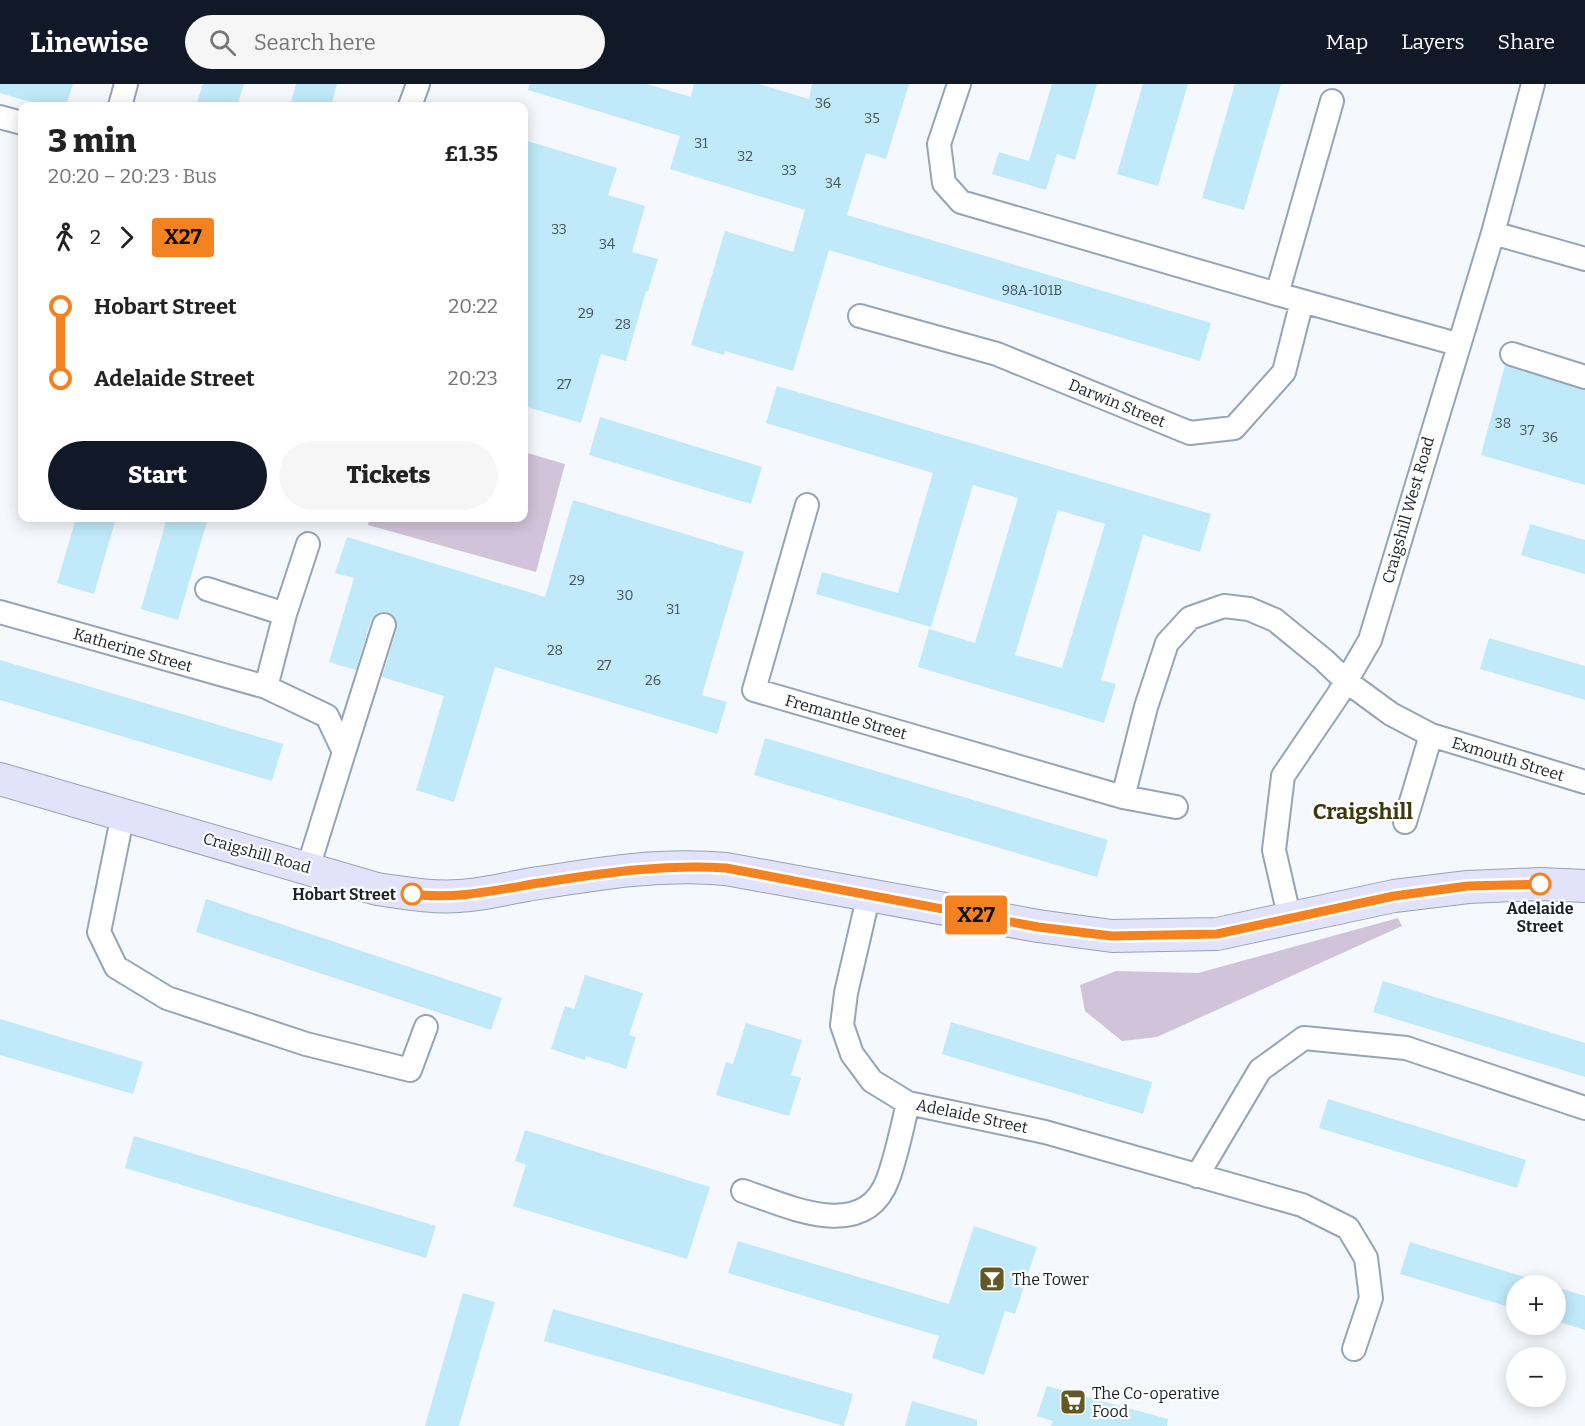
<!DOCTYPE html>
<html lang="en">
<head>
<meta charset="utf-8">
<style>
  body { margin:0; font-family:Bitter,serif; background:#f6f6f6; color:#222; height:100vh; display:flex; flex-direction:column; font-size:22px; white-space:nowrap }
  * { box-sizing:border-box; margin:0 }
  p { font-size:20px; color:#767676 }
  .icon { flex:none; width:33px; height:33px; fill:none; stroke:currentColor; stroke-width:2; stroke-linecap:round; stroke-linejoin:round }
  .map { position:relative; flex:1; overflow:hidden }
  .drawer { position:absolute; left:18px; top:18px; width:510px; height:420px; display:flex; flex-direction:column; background:#fff; border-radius:12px; box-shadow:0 3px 15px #0003 }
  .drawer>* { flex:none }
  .badge { padding:0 12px; border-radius:4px; font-size:21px; line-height:39px }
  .fabs { position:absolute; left:1506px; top:1191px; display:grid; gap:12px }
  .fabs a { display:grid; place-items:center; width:60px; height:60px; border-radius:50%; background:#fff; box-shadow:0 3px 15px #0003; font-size:30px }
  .map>.badge { position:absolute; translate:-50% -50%; box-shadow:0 0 0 3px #fff }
  .legs { display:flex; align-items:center; gap:9px; height:66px; padding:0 30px; font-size:20px }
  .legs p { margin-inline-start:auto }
  .headline { display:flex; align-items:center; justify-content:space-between; height:102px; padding:0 30px }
  h1 { font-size:33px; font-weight:800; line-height:45px }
  .button { display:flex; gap:12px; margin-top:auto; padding:12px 30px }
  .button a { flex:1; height:69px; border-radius:36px; background:#111827; color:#fff; font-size:24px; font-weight:800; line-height:69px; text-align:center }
  .button a+a { background:#f6f6f6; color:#222 }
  ul { padding:0 30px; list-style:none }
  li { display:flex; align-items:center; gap:21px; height:72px; font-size:22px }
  li i { display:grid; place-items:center; width:9px; height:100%; margin:0 8px; background:currentColor }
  li i::after { content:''; width:15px; height:15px; margin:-8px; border:4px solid; border-radius:50%; background:#fff }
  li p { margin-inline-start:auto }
  li:first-child i { background:linear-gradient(#0000 50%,currentColor 0) }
  li:last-child i { background:linear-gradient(currentColor 50%,#0000 0) }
  header { display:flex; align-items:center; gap:36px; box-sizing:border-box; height:84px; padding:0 30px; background:#111827; color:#fff }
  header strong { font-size:28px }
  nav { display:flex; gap:33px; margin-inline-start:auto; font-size:21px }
  .search { width:420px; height:54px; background:#f6f6f6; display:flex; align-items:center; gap:15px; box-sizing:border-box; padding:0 21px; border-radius:33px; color:#767676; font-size:22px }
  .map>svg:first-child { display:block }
  .green { fill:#d1c3da }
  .building { fill:#c0eaf9; fill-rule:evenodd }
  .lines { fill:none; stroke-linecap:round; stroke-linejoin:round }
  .street-casing { stroke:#95a4b6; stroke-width:26 }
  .secondary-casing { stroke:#95a4b6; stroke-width:34 }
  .street { stroke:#fff; stroke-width:22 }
  .secondary { stroke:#e2e2fb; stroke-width:32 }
  .line-1-casing { stroke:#fff; stroke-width:14 }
  .line-1 { stroke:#f58220; stroke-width:9 }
  .stop-1-dot { fill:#fff; stroke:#f58220; stroke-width:3 }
  .labels { text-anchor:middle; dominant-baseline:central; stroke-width:4.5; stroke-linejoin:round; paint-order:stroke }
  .number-label { font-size:14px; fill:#45535c }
  .street-label { font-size:16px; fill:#1c2128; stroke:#fff }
  .stop-label { font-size:16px; font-weight:bold; fill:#1c2128; stroke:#fff; text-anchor:end }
  .poi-label { font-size:16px; fill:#1c2128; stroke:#fff; text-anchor:start }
  .district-label { font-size:22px; font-weight:bold; fill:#3d370c; stroke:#fff }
</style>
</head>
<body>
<header>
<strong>Linewise</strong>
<div class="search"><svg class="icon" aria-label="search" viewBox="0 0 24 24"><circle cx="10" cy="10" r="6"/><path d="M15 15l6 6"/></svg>Search here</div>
<nav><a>Map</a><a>Layers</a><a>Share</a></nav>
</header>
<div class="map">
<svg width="1585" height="1342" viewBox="0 0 1585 1342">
  <rect width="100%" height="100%" fill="#f5f8fc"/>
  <path class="green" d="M524,368L565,380L536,488L368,441L370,434H524Z
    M1398,834L1402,842L1157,953L1122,957L1085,927L1080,901L1116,887L1198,889Z"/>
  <path class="building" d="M0,0H73L66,22H45L0,9Z
    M203,0H244L237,22H196Z
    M296,0H337L331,22H290Z
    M529,0H647L691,13L694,0H759L809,15L812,0H909L886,75L866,69L847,131L1211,239L1200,277L829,166L793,287L725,267L724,271L691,261L725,147L793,168L805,126L670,85L680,52L528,6Z
    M1052,0H1097L1075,76L1057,70L1046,106L992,90L999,68L1029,77Z
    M1143,0H1188L1158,102L1117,90Z
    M1235,0H1281L1244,126L1202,114Z
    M524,56L617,84L608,111L645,122L632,168L658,175L648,207H646L626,277L601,270L581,339L524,322Z
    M1505,281L1585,306V401L1481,371Z
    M777,302L1211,430L1200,468L1143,451L1101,596L1116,600L1104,639L918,583L929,545L975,559L1018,414L973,401L931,543L816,510L822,488L898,509L933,389L766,339ZM1058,426L1105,440L1062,584L1015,571Z
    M600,333L762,383L751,420L589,371Z
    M573,416L744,468L702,611L727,618L717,650L495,583L454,718L416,706L444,612L382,593L397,544L394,532L387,528H381L371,536L356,586L329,578L354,494L335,489L347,453L545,513Z
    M76,434H116L94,510L57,499Z
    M167,434H208L178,536L141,525Z
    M1530,440L1585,456V490L1521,471Z
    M1489,554L1585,582V616L1480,585Z
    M0,576L283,660L272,697L0,616Z
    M765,654L1108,756L1097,793L754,691Z
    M206,815L502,914L491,946L196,848Z
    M585,891L643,909L629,951L636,953L626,985L586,972L585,976L551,965L565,922L574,925Z
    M1383,897L1585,959V993L1373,928Z
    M0,935L143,978L133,1010L0,971Z
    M951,938L1152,998L1143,1030L942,970Z
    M746,939L802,956L791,991L801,994L789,1032L716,1011L726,978L733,980Z
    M1328,1015L1526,1076L1517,1104L1319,1044Z
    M525,1046L710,1103L687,1175L513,1122L526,1081L515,1077Z
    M134,1052L436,1142L426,1174L125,1084Z
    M974,1142L1037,1163L1015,1230L1005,1227L984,1291L932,1274L939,1252L728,1189L738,1157L949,1220Z
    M1410,1158L1528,1194L1551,1202H1516V1225L1400,1190Z
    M1556,1203L1585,1212V1246L1556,1237Z
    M463,1209L495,1218L480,1269L459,1342H425Z
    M553,1225L853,1310L844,1342L544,1257Z
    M1047,1302L1168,1335L1167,1342H1051L1053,1337L1037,1332Z
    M912,1317L977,1336V1342H905Z"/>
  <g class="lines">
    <defs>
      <path id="street" d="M959,0L939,60L944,99L961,118L1277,210L1457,260
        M120,22L126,0
        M410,22L418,0
        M0,33L22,39
        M1493,149L1585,175
        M1277,210L1332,17
        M860,232L997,270L1190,349L1234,344L1284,288L1302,217
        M1512,270L1585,293
        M807,421L754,606L1123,713L1146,623L1167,559L1190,534L1224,522L1249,525L1275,536L1324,576L1346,597L1391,630L1431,651L1585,698
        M207,505L285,530
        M0,528L266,603L327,632L344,668L308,784
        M266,603L285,530L308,460
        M344,668L384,541
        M1123,713L1176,723
        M123,730L99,848L116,883L167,914L306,960L410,986L426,943
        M1405,738L1431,651
        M869,810L846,909L842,941L852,970L872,997L908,1019L1045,1048L1302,1121L1348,1144L1366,1174L1371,1214L1354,1265
        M1290,836L1274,766L1283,692L1338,611L1370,556L1493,149L1533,0
        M1197,1092L1260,986L1304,954L1406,964L1585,1024
        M743,1107C788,1122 864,1160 888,1095C897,1070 902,1044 908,1019"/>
      <path id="secondary" d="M0,695L377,805C405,809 432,814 459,812C482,811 504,805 527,801C595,790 656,779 726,785L1038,842L1112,852L1217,850L1394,812L1468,803L1540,800L1585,802"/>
    </defs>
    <use href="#street" class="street-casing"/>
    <use href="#secondary" class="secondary-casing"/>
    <use href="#street" class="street"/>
    <use href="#secondary" class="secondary"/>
  </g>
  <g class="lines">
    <defs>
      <path id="line-1" d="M412,810C454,816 497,806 539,799C605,789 659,780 726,784L1038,843L1112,852L1217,850L1394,812L1468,802L1540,800"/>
    </defs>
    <use href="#line-1" class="line-1-casing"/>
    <use href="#line-1" class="line-1"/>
  </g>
  <defs>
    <symbol id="bar-square" viewBox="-11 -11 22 22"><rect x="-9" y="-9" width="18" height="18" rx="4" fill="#615926" stroke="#fff"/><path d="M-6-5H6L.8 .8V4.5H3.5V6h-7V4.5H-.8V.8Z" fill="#fff"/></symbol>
    <symbol id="supermarket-square" viewBox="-11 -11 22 22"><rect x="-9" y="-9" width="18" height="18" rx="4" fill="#615926" stroke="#fff"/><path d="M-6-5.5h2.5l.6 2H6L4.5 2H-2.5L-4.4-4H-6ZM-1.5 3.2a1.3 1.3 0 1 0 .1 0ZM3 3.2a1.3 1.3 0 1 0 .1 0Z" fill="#fff"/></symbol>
  </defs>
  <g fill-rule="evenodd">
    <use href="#bar-square" x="977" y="1180" width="30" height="30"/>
    <use href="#supermarket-square" x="1058" y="1303" width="30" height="30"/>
  </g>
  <g class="stop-1-dot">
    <circle cx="1540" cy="800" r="10"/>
    <circle cx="412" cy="810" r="10"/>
  </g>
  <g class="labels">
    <g class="number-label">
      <text x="823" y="19">36</text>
      <text x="872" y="34">35</text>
      <text x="701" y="59">31</text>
      <text x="745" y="72">32</text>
      <text x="789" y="86">33</text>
      <text x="833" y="99">34</text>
      <text x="559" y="145">33</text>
      <text x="607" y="160">34</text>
      <text x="1032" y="206">98A-101B</text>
      <text x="586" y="229">29</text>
      <text x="623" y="240">28</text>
      <text x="564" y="300">27</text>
      <text x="1503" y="339">38</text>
      <text x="1527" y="346">37</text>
      <text x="1550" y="353">36</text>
      <text x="577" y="496">29</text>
      <text x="625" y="511">30</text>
      <text x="673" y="525">31</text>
      <text x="555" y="566">28</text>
      <text x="604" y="581">27</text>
      <text x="653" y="596">26</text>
    </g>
    <g class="street-label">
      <text transform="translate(1117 319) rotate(22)">Darwin Street</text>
      <text transform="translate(1408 426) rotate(-74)">Craigshill West Road</text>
      <text transform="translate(133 566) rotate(16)">Katherine Street</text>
      <text transform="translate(846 633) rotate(16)">Fremantle Street</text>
      <text transform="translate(1508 675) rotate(17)">Exmouth Street</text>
      <text transform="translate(257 769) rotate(16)">Craigshill Road</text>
      <text transform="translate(972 1032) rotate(12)">Adelaide Street</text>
    </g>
    <g class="stop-label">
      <text x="396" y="810">Hobart Street</text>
      <text x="1540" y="824" text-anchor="middle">Adelaide<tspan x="1540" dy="18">Street</tspan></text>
    </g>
    <g class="poi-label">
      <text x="1012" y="1195">The Tower</text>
      <text x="1092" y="1309">The Co-operative<tspan x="1092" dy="18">Food</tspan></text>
    </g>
    <g class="district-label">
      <text x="1363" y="727">Craigshill</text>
    </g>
  </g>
</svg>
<div class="fabs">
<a>+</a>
<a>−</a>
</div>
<b class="badge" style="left:976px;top:831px;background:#f58220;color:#111">X27</b>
<section class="drawer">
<div class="headline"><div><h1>3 min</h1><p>20:20 – 20:23 · Bus</p></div><b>£1.35</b></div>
<div class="legs"><svg class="icon" aria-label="walk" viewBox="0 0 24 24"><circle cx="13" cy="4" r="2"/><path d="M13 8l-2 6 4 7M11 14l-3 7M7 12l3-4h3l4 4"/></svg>2<svg class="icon" aria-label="forward" viewBox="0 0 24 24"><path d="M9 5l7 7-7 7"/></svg><b class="badge" style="background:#f58220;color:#111">X27</b></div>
<ul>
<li><i style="color:#f58220"></i><b>Hobart Street</b><p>20:22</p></li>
<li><i style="color:#f58220"></i><b>Adelaide Street</b><p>20:23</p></li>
</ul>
<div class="button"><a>Start</a><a>Tickets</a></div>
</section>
</div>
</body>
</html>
